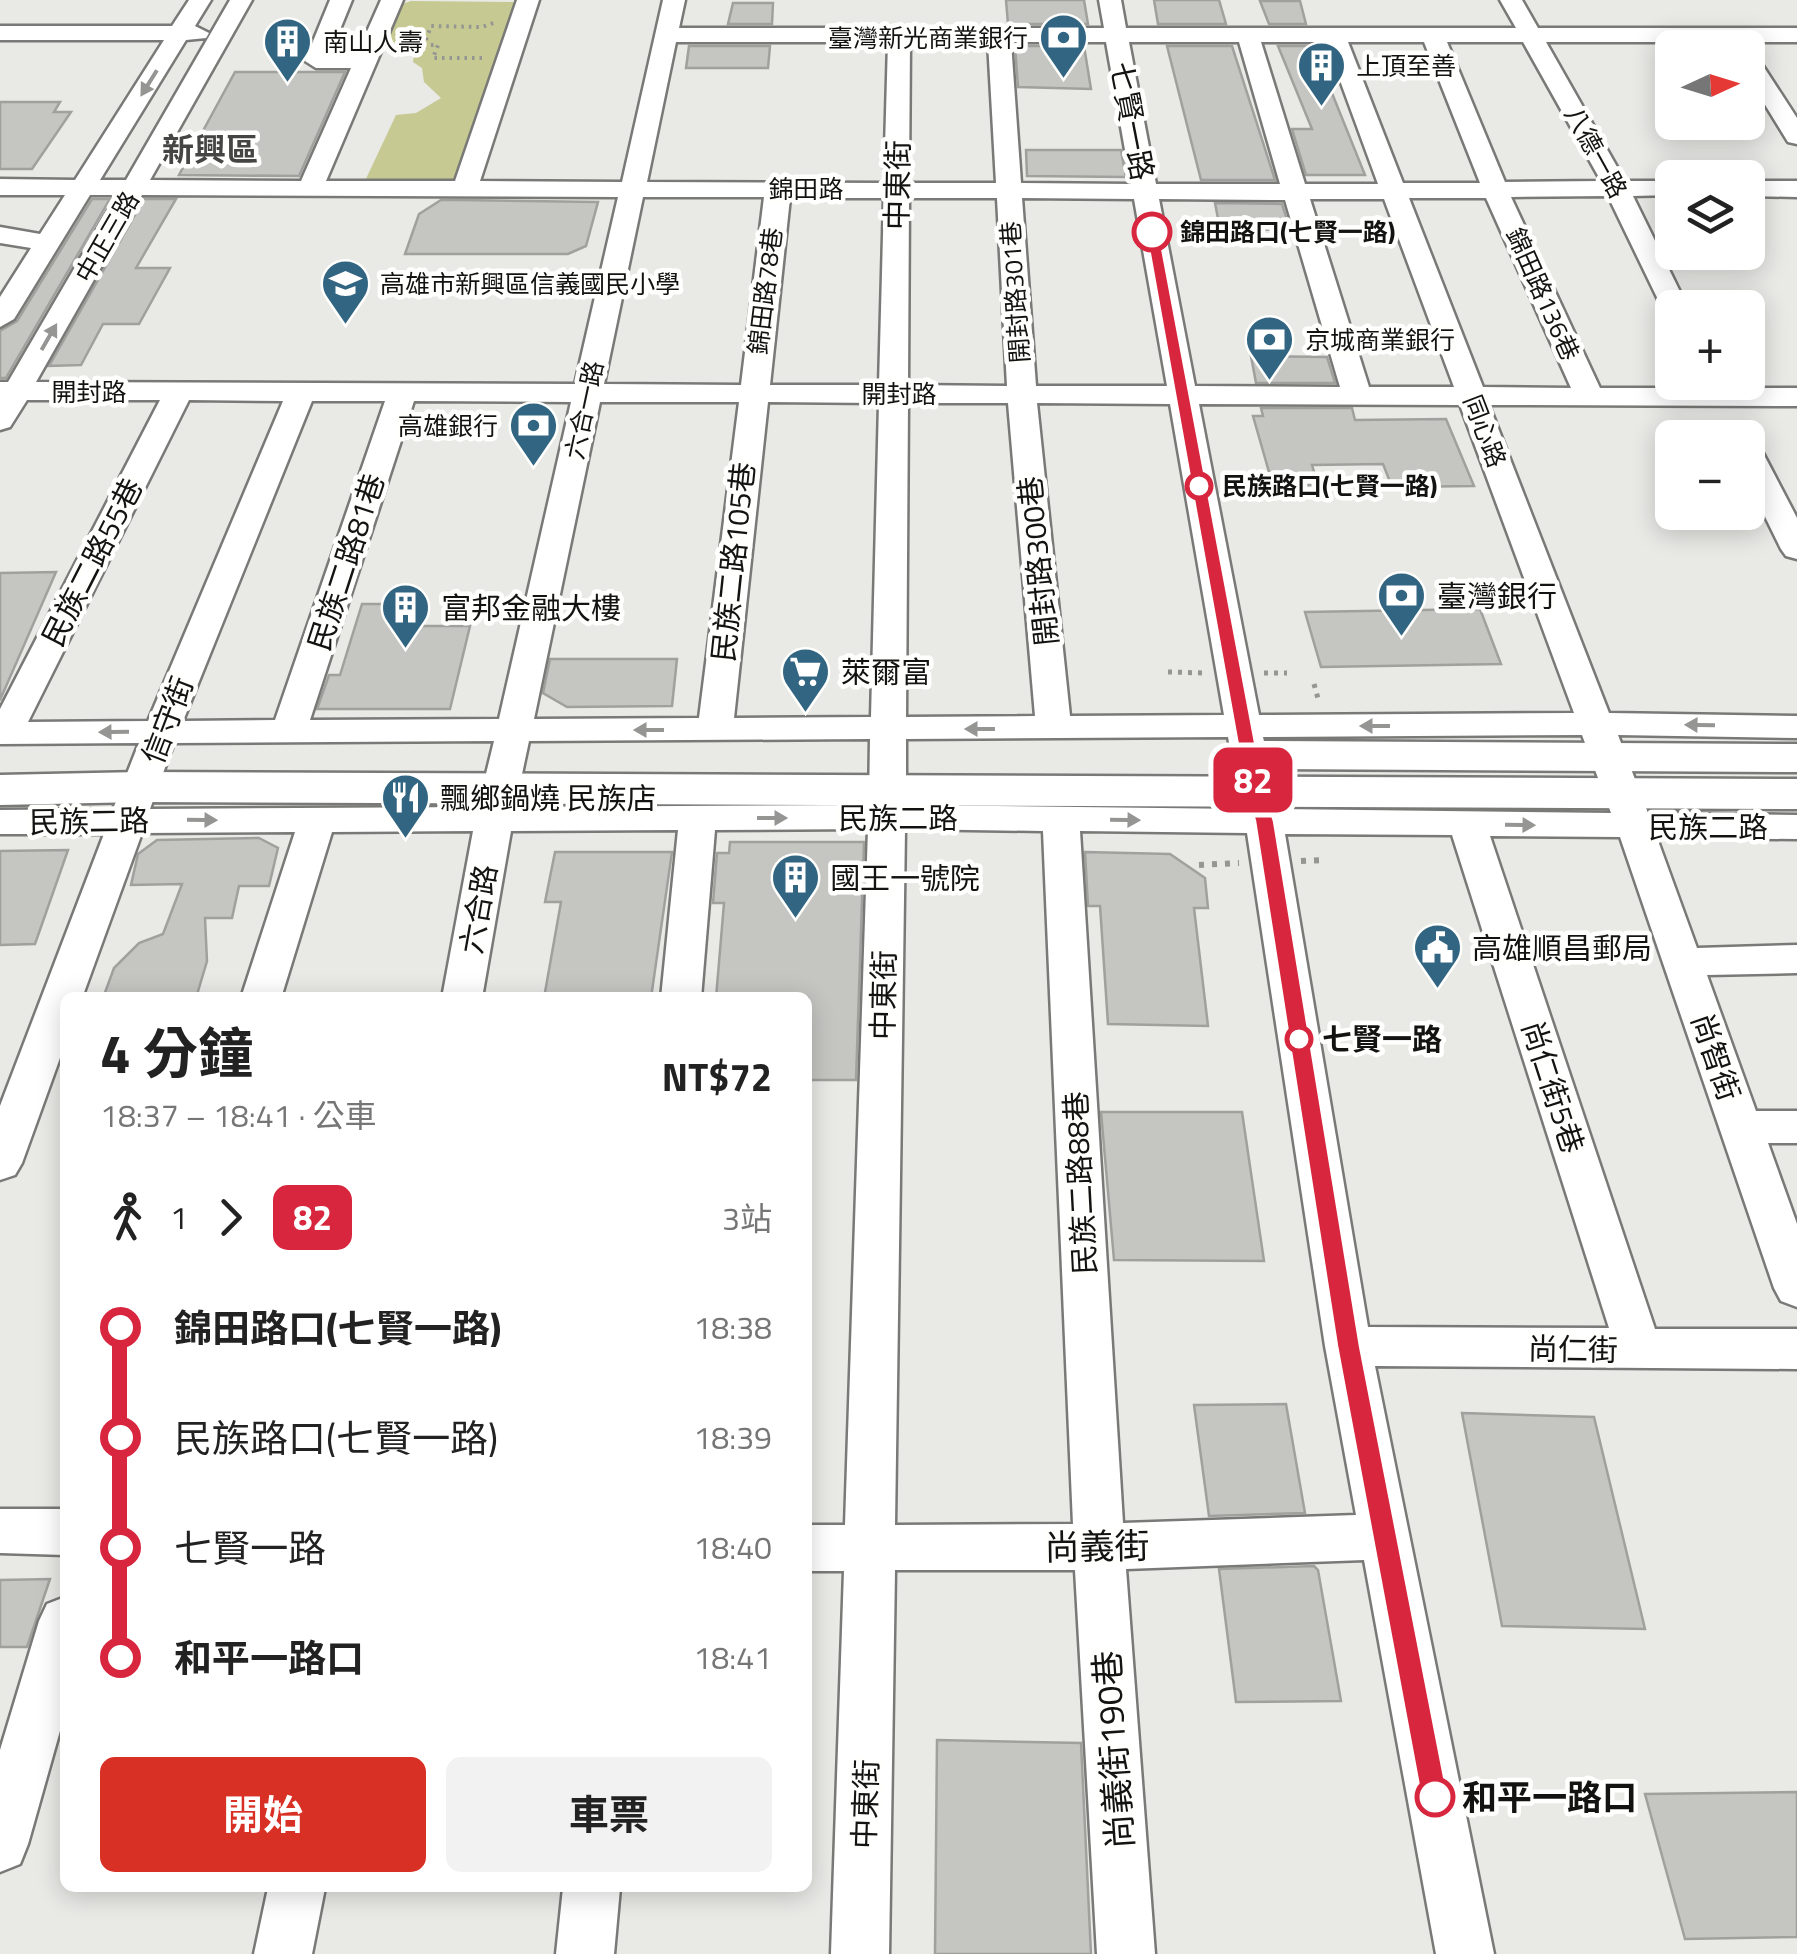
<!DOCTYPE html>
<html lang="zh-TW">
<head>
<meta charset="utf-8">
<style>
  body { margin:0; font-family:"Titillium Web","Noto Sans TC",sans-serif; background:#f2f2f2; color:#222; height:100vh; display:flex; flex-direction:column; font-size:38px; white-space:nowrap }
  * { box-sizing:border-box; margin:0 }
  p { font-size:32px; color:#767676 }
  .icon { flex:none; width:55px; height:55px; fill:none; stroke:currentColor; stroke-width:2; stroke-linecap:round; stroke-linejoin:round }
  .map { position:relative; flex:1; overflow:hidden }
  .drawer { position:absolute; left:60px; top:992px; width:752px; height:900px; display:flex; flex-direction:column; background:#fff; border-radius:15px; box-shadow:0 5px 25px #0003 }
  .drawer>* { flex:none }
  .badge { padding:0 20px; border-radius:15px; font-size:35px; line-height:65px }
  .needle { width:65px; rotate:86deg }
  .buttons { position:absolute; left:1655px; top:30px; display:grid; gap:20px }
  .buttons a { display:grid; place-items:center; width:110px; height:110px; border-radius:15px; background:#fff; box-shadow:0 5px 25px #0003; font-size:50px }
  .map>.badge { position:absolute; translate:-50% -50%; box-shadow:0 0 0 5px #fff }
  .legs { display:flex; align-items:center; gap:15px; height:110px; padding:0 40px; font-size:32px }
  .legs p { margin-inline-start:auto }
  .summary { display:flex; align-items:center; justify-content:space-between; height:170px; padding:0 40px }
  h1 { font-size:55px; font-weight:700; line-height:75px }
  .primary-button { display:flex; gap:20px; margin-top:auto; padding:20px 40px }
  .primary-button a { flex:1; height:115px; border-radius:15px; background:#d93025; color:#fff; font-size:40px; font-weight:700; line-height:115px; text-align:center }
  .primary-button a+a { background:#f2f2f2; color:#222 }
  ul { padding:0 40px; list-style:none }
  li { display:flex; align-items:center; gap:35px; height:110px; font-size:38px }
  li i { display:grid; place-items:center; width:15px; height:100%; margin:0 12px; background:currentColor }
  li i::after { content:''; width:25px; height:25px; margin:-12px; border:8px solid; border-radius:50%; background:#fff }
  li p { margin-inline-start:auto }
  li:first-child i { background:linear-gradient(#0000 50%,currentColor 0) }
  li:last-child i { background:linear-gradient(currentColor 50%,#0000 0) }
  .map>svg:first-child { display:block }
  .green { fill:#c6c992 }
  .building { fill:#c5c5c2; stroke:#a0a19d; stroke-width:2.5 }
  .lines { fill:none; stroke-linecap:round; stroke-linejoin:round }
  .minor-casing { stroke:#797a77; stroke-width:5 }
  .major-casing { stroke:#797a77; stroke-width:5 }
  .path-far2 { stroke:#959592; stroke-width:4; stroke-dasharray:2.5 5; stroke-linecap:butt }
  .path-far1 { stroke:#959592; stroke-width:5; stroke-dasharray:4 6; stroke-linecap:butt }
  .path { stroke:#959592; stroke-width:6; stroke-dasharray:5 8; stroke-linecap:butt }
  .minor { fill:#fff; fill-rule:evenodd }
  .major { fill:#fff; fill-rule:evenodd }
  .oneway { fill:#959594 }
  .line-1 { fill:#d7263d; stroke:#fff; stroke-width:2.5 }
  .stop-1-dot { fill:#fff; stroke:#d7263d; stroke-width:5 }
  .labels { text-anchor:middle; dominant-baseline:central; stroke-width:9; stroke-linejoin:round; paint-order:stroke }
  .far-poi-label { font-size:25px; fill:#131312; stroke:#fffffe; text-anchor:start }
  .far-street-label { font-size:25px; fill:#131312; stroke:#fffffe }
  .far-stop-label { font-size:25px; font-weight:bold; fill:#131312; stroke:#fffffe; text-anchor:start }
  .street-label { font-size:30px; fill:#131312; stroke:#fffffe }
  .poi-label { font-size:30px; fill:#131312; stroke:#fffffe; text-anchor:start }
  .stop-label { font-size:30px; font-weight:bold; fill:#131312; stroke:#fffffe; text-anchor:start }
  .far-district-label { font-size:32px; font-weight:bold; fill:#454643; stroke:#fffffe }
  .near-street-label { font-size:35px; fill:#131312; stroke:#fffffe }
  .near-stop-label { font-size:35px; font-weight:bold; fill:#131312; stroke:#fffffe; text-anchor:start }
</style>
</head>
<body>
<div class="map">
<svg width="1797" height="1954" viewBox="0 0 1797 1954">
  <rect width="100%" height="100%" fill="#e9e9e6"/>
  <path class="green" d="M411,1L520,2L457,177L449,183H364L396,115L416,113L441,98L424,82L422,68L413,62L415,45L381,44L402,4Z"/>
  <path class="building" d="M1006,0H1084L1088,24H1008Z
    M1154,0H1219L1226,24H1158Z
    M1260,1H1300L1306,24H1269Z
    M733,3H773L772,24H728Z
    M689,46H770L768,68H686Z
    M1015,46H1084L1091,89L1018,87Z
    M1167,46H1232L1275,180H1201Z
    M1278,46H1313L1365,175H1306L1292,129H1312Z
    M235,72H345L299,176L179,175Z
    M0,102H60L54,112H71L32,169H0Z
    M1026,150H1121L1126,177L1027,176Z
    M92,199H110L6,378H0V331L17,321Z
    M144,199H176L136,268H170L139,324H103L81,365L49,366Z
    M441,200H460L598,202L586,246L568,254H405L419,214Z
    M1215,203L1282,204L1290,230L1220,229Z
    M1251,356L1327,357L1335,383H1256Z
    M1261,408H1352L1355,420L1446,419L1474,486L1392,487L1383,464L1312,465L1318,485L1273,486L1253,416H1263Z
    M56,572L0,700V701V573Z
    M362,604H418L412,626H470L450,709H317L329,675H340Z
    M1480,609L1501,664L1321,667L1305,612Z
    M550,659H677L672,706L567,707L543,693Z
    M259,838L278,848L269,886H239L232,918H205L207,961L196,998H103L114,968L139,943L163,934L182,884L131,885L138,854L157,840Z
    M730,842H864L856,1080H808V998H716L724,903H713L717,853H729Z
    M68,850L35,944L0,945V851Z
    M555,852H672L651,998H544L561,902H545Z
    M1085,852L1170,854L1205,878L1208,908H1194L1208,1026L1108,1024L1100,906H1088Z
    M1101,1112H1242L1264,1261L1114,1260Z
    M1286,1404L1305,1513L1209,1516L1194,1405Z
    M1462,1413L1594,1417L1645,1629L1502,1626Z
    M1314,1566L1318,1570L1341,1701L1236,1702L1219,1569Z
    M50,1579L27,1647H0V1580Z
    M937,1740L1081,1743L1091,1954H935Z
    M1797,1792V1937L1685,1939L1645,1794Z"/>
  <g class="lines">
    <defs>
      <path id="minor" d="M189,0H211L195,26L209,33L206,38L186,40L100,180H126L230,0H252L150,180L301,181L351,68H316L305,61L330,0H352L330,54H357L381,0H403L326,181H455L517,0H539L480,181L622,182L663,0H685L679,28H1104L1099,0H1121L1126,28H1516L1500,0H1522L1538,28H1797V42H1546L1625,181H1672V195L1633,196L1688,308H1672V316L1665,314L1608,196L1511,197L1600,388H1797V406L1489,405L1609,713L1797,716V738L1618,735L1648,813L1797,815V839L1657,838L1697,948L1797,945V973L1707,975L1756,1111H1797V1143H1768L1797,1224V1307L1781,1301L1774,1288L1620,837L1490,836L1655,1329H1797V1369L1375,1366L1494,1954H1436L1364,1560L1126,1569L1155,1954H1097L1075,1570H895L889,1954H831L844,1571H808V1525H845L868,829L715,830L701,998H661L678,830L511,831L482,998H442L473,831L332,832L281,998H241L295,832L142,833L82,998H65V1044L22,1163L15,1175L0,1180V1106L104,834H0V810L113,809L139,743L0,744V709L160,400H27L10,427L0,430V382H8L117,195H90L14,319L0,327V297L31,248L0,243V227L40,234L65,195H0V179L75,180L164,40H0V26H172ZM676,42H888L884,183L647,182ZM910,42H988L996,183H909ZM1011,42H1106L1131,184L1021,183ZM1129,42H1239L1280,184H1156ZM1261,42H1326L1378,184H1305ZM1348,42H1424L1480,183H1403ZM1447,42H1523L1601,181L1505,182ZM142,195L618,197L575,384L36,382ZM643,197H764L741,385L604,384ZM790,198H884L879,385H770ZM909,198H997L1007,386L908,385ZM1022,198L1134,199L1167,386H1036ZM1409,198H1486L1571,388L1483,387ZM1159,199L1285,200L1340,387L1195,386ZM1310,199H1384L1454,387H1369ZM189,400L283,401L148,721L28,722ZM312,401H385L275,720L183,721ZM414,401L571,402L499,719L310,720ZM600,402H739L699,718L534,719ZM768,402L879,403L871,717L734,718ZM908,403H1008L1035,716L906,717ZM1037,403L1170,404L1224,715L1070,716ZM1199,404L1460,405L1574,713L1259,715ZM1582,735L1611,813L1279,809L1263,737ZM1228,737L1242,809L906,805V739ZM870,739L869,805L515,807L529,741ZM494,741L478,807L150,809L174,743ZM905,829L1043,831L1073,1524L895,1525ZM1080,831L1247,833L1325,1346L1356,1515L1123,1523ZM1285,834L1452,835L1609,1328L1368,1327Z
        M1748,53L1756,55L1797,118V144L1788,142L1748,77Z
        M1748,181H1797V197L1748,196Z
        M1748,444L1759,447L1763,453L1797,518V559L1786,556L1781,549L1748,482Z
        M0,1509H65V1555L0,1553Z
        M65,1597V1713L28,1844L20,1864L0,1872V1750L39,1621L47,1604Z
        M268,1888H325L312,1954H254Z
        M563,1888H620L614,1954H556Z"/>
      <path id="major" d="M1252,741L1797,744V772L1252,769L1236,765L1230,755L1236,745Z
        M140,772L1797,779V809L140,802L0,805V775Z"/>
    </defs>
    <use href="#minor" class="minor-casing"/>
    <use href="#major" class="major-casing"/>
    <path class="path-far2" d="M482,58H433L438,45H424L431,26L482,27L496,22"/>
    <path class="path-far1" d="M1168,672L1206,673
      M1264,673H1287
      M1314,684L1319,702"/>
    <path class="path" d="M1301,861L1325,860
      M1199,865L1239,863"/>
    <use href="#minor" class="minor"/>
    <use href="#major" class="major"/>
  </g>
  <defs><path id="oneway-solid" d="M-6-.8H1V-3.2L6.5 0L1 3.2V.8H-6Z" transform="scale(2.5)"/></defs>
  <g class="oneway">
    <use href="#oneway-solid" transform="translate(149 83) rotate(122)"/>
    <use href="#oneway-solid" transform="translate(49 337) rotate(-60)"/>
    <use href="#oneway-solid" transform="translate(1700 725) rotate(-179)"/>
    <use href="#oneway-solid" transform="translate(1375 726) rotate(180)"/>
    <use href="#oneway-solid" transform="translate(980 729) rotate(180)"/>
    <use href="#oneway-solid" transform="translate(649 730) rotate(-180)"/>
    <use href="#oneway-solid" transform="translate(114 732) rotate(179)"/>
    <use href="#oneway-solid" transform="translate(772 818)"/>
    <use href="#oneway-solid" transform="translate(202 820) rotate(1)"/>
    <use href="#oneway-solid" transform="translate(1125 820) rotate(1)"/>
    <use href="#oneway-solid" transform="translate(1520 825) rotate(1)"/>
  </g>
  <path class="line-1" d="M1152,228L1159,232L1264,790L1274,821L1360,1346L1448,1797L1444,1807L1435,1811L1425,1807L1421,1797L1337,1346L1255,821L1246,790L1146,232Z"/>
  <defs>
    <symbol id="bank-pin" viewBox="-11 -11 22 30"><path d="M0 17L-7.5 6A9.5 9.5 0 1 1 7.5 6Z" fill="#316582" stroke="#fffffe"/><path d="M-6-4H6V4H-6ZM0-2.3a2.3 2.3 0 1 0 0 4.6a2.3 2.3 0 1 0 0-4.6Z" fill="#fff"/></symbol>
    <symbol id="building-pin" viewBox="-11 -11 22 30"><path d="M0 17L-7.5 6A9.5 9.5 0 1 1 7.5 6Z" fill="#316582" stroke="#fffffe"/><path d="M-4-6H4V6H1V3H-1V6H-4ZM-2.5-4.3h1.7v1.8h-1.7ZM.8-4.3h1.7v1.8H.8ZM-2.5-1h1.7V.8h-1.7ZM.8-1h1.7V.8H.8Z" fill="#fff"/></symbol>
    <symbol id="school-pin" viewBox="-11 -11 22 30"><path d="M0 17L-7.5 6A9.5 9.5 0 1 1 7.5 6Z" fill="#316582" stroke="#fffffe"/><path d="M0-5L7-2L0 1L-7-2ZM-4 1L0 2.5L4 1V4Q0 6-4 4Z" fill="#fff"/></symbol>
    <symbol id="supermarket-pin" viewBox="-11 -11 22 30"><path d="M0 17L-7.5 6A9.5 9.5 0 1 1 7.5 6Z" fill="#316582" stroke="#fffffe"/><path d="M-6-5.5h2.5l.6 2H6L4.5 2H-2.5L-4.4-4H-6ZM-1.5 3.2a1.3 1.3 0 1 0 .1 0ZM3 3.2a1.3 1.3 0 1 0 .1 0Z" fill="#fff"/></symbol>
    <symbol id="restaurant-pin" viewBox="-11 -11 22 30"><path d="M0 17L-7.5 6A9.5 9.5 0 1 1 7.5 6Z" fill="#316582" stroke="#fffffe"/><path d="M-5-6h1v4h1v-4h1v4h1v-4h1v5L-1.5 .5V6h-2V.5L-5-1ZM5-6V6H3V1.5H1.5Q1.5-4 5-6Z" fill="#fff"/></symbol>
    <symbol id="civic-pin" viewBox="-11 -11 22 30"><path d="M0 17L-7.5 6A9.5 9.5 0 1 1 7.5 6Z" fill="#316582" stroke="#fffffe"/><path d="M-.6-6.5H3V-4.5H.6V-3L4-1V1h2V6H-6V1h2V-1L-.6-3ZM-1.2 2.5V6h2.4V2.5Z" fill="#fff"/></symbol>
  </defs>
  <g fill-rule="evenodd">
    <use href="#bank-pin" x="1036" y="10" width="55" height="75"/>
    <use href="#building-pin" x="260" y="14" width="55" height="75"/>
    <use href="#building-pin" x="1294" y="38" width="55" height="75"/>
    <use href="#school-pin" x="318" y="256" width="55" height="75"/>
    <use href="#bank-pin" x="1242" y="312" width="55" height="75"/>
    <use href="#bank-pin" x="506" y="398" width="55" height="75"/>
    <use href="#bank-pin" x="1374" y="568" width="55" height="75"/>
    <use href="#building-pin" x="378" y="580" width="55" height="75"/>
    <use href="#supermarket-pin" x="778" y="644" width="55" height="75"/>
    <use href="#restaurant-pin" x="378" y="770" width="55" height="75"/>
    <use href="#building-pin" x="768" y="850" width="55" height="75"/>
    <use href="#civic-pin" x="1410" y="920" width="55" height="75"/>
  </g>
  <g class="stop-1-dot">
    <circle cx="1152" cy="232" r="18"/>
    <circle cx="1199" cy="486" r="12"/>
    <circle cx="1299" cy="1039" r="12"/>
    <circle cx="1435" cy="1797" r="18"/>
  </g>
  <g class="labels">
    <g class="far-poi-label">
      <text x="1028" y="38" text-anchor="end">臺灣新光商業銀行</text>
      <text x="323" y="42">南山人壽</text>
      <text x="1356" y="66">上頂至善</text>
      <text x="380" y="284">高雄市新興區信義國民小學</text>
      <text x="1305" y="340">京城商業銀行</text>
      <text x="498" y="426" text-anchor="end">高雄銀行</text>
    </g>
    <g class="far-street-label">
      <text transform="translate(1596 152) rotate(61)">八德一路</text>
      <text x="806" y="189">錦田路</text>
      <text transform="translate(107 237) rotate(-60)">中正三路</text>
      <text transform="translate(765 291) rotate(-83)">錦田路78巷</text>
      <text transform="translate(1015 292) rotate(-94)">開封路301巷</text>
      <text transform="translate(1543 294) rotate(66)">錦田路136巷</text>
      <text x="89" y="392">開封路</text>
      <text x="899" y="394">開封路</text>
      <text transform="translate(584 410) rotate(-78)">六合一路</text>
      <text transform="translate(1485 431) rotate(69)">同心路</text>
    </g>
    <g class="far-stop-label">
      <text x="1180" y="232">錦田路口(七賢一路)</text>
      <text x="1222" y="486">民族路口(七賢一路)</text>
    </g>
    <g class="street-label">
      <text transform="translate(1132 121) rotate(79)">七賢一路</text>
      <text transform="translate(897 185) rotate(-89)">中東街</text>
      <text transform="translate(1038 561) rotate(-96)">開封路300巷</text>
      <text transform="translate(92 562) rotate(-63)">民族二路55巷</text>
      <text transform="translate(346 562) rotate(-72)">民族二路81巷</text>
      <text transform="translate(733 562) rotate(-84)">民族二路105巷</text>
      <text transform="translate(167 720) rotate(-69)">信守街</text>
      <text x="898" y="818">民族二路</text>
      <text transform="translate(89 821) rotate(-1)">民族二路</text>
      <text x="1708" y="827">民族二路</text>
      <text transform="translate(478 909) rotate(-80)">六合路</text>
      <text transform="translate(883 995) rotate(-89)">中東街</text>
      <text transform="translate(1716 1057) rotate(71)">尚智街</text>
      <text transform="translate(1553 1087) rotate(72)">尚仁街5巷</text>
      <text transform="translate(1080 1183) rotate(-93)">民族二路88巷</text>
      <text transform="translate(1573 1349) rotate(1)">尚仁街</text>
      <text transform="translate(865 1804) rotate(-88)">中東街</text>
    </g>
    <g class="poi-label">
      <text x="1437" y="596">臺灣銀行</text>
      <text x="441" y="608">富邦金融大樓</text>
      <text x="841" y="672">萊爾富</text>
      <text x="440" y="798">飄鄉鍋燒 民族店</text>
      <text x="830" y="878">國王一號院</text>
      <text x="1472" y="948">高雄順昌郵局</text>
    </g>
    <g class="stop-label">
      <text x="1322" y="1039">七賢一路</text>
    </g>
    <g class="far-district-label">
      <text x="210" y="149">新興區</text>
    </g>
    <g class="near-street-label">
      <text transform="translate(1097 1546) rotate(-1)">尚義街</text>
      <text transform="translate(1113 1750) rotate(-94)">尚義街190巷</text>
    </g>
    <g class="near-stop-label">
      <text x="1462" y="1797">和平一路口</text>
    </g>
  </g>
</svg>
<div class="buttons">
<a><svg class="needle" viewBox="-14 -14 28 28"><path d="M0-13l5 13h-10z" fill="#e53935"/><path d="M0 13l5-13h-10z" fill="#767676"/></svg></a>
<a><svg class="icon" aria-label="layers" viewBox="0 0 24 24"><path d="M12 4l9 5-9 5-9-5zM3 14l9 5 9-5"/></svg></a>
<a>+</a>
<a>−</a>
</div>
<b class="badge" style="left:1253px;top:780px;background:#d7263d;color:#fff">82</b>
<section class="drawer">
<div class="summary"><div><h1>4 分鐘</h1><p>18:37 – 18:41 · 公車</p></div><b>NT$72</b></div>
<div class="legs"><svg class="icon" aria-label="walk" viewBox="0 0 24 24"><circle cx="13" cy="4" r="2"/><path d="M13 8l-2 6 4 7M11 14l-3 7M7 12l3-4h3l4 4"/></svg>1<svg class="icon" aria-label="forward" viewBox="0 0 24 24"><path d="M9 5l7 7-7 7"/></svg><b class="badge" style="background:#d7263d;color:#fff">82</b><p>3站</p></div>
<ul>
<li><i style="color:#d7263d"></i><b>錦田路口(七賢一路)</b><p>18:38</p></li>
<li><i style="color:#d7263d"></i><span>民族路口(七賢一路)</span><p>18:39</p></li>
<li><i style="color:#d7263d"></i><span>七賢一路</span><p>18:40</p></li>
<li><i style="color:#d7263d"></i><b>和平一路口</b><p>18:41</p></li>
</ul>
<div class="primary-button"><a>開始</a><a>車票</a></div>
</section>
</div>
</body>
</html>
